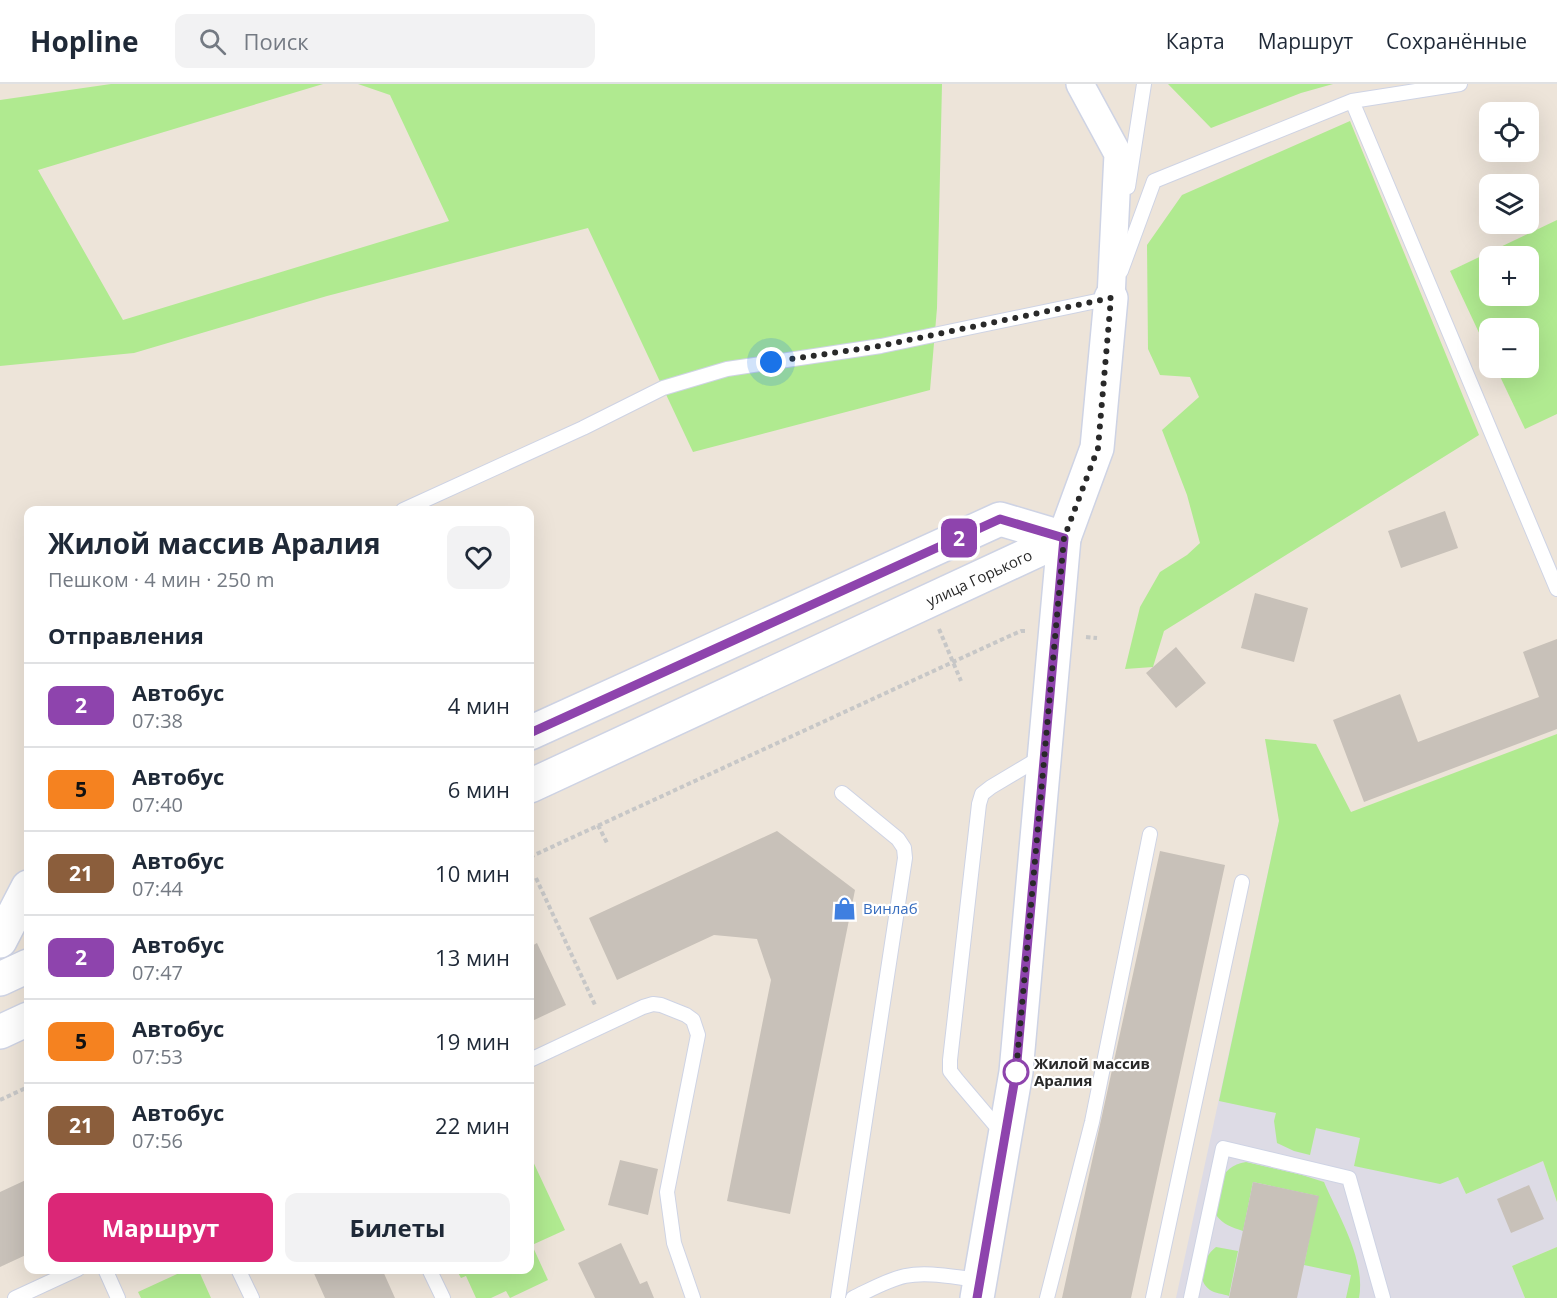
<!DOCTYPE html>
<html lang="ru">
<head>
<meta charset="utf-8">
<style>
  body { margin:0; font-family:"Open Sans",sans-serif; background:#f2f2f3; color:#1f2937; height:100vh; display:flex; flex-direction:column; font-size:22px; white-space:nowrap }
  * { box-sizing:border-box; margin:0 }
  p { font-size:20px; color:#747a83 }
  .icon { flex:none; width:33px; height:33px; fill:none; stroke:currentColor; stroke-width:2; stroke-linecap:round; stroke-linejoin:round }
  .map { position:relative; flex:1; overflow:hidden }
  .panel { position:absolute; left:24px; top:422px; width:510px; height:768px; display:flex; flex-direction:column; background:#fff; border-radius:12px; box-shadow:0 6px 24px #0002 }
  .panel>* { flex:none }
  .badge { padding:0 12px; border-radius:9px; font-size:21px; line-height:39px }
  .tools { position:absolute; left:1479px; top:18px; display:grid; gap:12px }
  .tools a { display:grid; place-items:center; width:60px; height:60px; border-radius:12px; background:#fff; box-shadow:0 6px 24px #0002; font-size:30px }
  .you { position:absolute; width:30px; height:30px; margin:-15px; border:4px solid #fff; border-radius:50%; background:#1a73e8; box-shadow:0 0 0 9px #1a73e833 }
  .map>.badge { position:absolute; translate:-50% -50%; box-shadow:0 0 0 3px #fff }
  h2 { padding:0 24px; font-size:22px; line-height:54px }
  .round { display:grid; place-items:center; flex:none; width:63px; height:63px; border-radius:12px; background:#f2f2f3 }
  .overview { display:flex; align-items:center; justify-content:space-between; height:102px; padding:0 24px }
  h1 { font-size:28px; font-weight:700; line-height:45px }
  .cta { display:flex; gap:12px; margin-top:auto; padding:12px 24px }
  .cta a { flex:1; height:69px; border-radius:12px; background:#db2777; color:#fff; font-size:24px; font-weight:700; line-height:69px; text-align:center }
  .cta a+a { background:#f2f2f3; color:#1f2937 }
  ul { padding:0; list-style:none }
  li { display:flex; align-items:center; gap:18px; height:84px; padding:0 24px; border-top:2px solid #e0e1e3 }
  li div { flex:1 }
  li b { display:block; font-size:22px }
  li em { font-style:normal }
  li .badge { min-width:66px; font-weight:700; text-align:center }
  header { display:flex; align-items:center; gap:36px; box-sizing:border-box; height:84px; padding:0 30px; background:#fff; border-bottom:2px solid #e0e1e3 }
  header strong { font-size:28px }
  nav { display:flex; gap:33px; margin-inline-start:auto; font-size:21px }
  .search { width:420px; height:54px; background:#f2f2f3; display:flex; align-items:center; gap:15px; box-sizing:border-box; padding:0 21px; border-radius:12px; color:#747a83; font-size:22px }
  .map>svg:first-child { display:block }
  .industrial { fill:#dddbe5 }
  .green { fill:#b0ea90; fill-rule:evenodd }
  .building { fill:#c8c1b9 }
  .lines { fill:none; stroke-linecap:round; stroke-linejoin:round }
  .service-casing { stroke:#ced3e4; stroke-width:16 }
  .minor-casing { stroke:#ced3e4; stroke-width:30 }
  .tertiary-casing { stroke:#ced3e4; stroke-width:36 }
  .secondary-casing { stroke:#ced3e4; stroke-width:36 }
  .path { stroke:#c7c7c7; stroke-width:4; stroke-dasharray:4.5 3; stroke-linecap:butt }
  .service { stroke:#fff; stroke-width:14 }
  .minor { stroke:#fff; stroke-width:27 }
  .tertiary { stroke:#fff; stroke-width:33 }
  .secondary { stroke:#fff; stroke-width:33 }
  .line-casing { stroke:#fff; stroke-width:14 }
  .line { stroke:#8e44ad; stroke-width:9 }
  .walk { stroke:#292929; stroke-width:6; stroke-dasharray:0 10.8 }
  .stop-dot { fill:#fff; stroke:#8e44ad; stroke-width:3 }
  .labels { text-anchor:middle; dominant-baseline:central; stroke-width:4.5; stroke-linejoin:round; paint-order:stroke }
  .street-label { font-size:15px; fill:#292929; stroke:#fff }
  .shop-label { font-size:15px; fill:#366cbe; stroke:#fff; text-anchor:start }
  .stop-label { font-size:15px; font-weight:bold; fill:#292929; stroke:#fff; text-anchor:start }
</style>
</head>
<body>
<header>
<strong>Hopline</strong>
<div class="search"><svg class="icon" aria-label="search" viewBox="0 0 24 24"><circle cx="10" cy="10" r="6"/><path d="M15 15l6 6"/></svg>Поиск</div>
<nav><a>Карта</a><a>Маршрут</a><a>Сохранённые</a></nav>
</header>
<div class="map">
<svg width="1557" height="1214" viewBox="0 0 1557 1214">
  <rect width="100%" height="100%" fill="#ede4d9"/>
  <path class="industrial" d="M1279,737L1319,767L1466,1110L1543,1077L1557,1118V1163L1512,1182L1525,1214H1176Z"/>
  <path class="green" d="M111,0H323L38,86L123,236L449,137L390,11L358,0H942L937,224L930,306L693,368L588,144L327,212L134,269L0,282V16Z
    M1168,0H1333L1301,9L1211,44Z
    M1350,37L1479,351L1164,547L1153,583L1125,585L1140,523L1160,488L1187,471L1200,459L1187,411L1162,346L1199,313L1190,293L1160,291L1148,265L1147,161L1182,111Z
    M1557,136V330L1525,345L1496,284H1528V244H1490L1489,270L1450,187ZM1490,172H1528V212H1490Z
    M1557,650V1118L1543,1077L1466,1110L1458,1093L1440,1100L1354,1082L1360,1054L1316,1044L1310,1071L1294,1067L1277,1059L1274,1037L1276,1029L1219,1017L1279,737L1265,655L1316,660L1351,728Z
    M530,1071L565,1146L532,1161L548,1196L510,1214L506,1207L491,1214H476L466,1192L461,1194L456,1185H530Z
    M1246,1078L1302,1091L1324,1098C1339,1133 1366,1176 1359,1214H1346L1351,1191L1304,1181L1318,1112L1253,1098L1243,1147C1231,1143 1224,1141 1216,1131C1216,1108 1218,1082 1246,1078Z
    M1216,1163L1238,1167L1229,1212C1224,1210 1214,1209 1210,1206C1194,1195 1204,1172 1216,1163Z
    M1557,1163V1214H1525L1512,1182Z
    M188,1185H198L211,1214H141L138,1208Z"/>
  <path class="building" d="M1445,427L1458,464L1401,484L1388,447Z
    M1255,509L1308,524L1294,578L1241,564Z
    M1557,555V645L1364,718L1333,636L1400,610L1418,658L1539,613L1523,568Z
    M1176,563L1206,599L1176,624L1146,589Z
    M777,747L855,806L790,1130L727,1117L771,896L757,855L714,851L617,896L589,834Z
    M1160,767L1225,781L1131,1214H1062Z
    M537,859L566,921L530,938V863Z
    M620,1076L658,1085L648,1131L608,1121Z
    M28,1095V1170L0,1183V1108Z
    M1253,1098L1319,1112L1297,1214H1229Z
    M1529,1101L1544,1135L1511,1149L1497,1115Z
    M621,1159L640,1200L647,1197L654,1214H595L578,1179Z
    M312,1185H382L395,1214H325Z"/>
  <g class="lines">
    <defs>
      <path id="service" d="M1352,17L1557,505
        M1128,103L1144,0
        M1121,187L1154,97L1352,17L1460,0
        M403,426L583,344L663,304L727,285L881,262L1111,214
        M530,976L643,923L653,920L661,921L686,931L693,936L698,951L667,1108L674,1159L693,1214
        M1002,1049L957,996L950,987V976L979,720L982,710L991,703L1043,672
        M105,1185L118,1214
        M238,1185L252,1214
        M429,1185L443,1214
        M15,1214L78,1185
        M838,1214L905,774L904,764L898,755L842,709
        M853,1214C870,1206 887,1196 905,1192C929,1187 957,1194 981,1196
        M1047,1214L1092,1038L1150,750
        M1153,1214L1242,798
        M1191,1214L1223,1064L1349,1094L1383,1214"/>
      <path id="minor" d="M1080,0L1118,70L1111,214"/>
      <path id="tertiary" d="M0,857L28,803"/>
      <g id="secondary">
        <path d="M530,649L1000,435L1064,454"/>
        <path id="s1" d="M530,702L1064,454"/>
        <path d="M0,895L28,882"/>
        <path d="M0,948L28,935"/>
        <path d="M977,1214L1016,988L1064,454L1097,364L1111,214"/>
      </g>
    </defs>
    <use href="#service" class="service-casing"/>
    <use href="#minor" class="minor-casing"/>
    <use href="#tertiary" class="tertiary-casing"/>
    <use href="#secondary" class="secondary-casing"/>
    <path class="path" d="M939,545L961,597
      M1086,553L1097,554
      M598,741L608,761
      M530,773L1005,554L1021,547H1025
      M536,794L595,921
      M0,1016L28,1003"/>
    <use href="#service" class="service"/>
    <use href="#minor" class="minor"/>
    <use href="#tertiary" class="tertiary"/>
    <use href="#secondary" class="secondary"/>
  </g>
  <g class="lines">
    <defs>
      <path id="line" d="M530,649L1000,435L1064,454L1016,988L977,1214"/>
    </defs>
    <use href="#line" class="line-casing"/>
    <use href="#line" class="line"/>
    <path class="walk" d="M771,278L880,262L1111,214L1098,364L1064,454L1016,988"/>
  </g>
  <defs>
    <symbol id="shop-bare" viewBox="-9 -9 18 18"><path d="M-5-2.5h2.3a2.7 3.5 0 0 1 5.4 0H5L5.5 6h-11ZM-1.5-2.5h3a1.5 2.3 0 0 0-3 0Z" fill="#3f7fe0" stroke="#fff" stroke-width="2.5" paint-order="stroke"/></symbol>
  </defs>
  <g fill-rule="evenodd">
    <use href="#shop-bare" x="828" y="808" width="33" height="33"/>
  </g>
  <circle class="stop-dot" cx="1016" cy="988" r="12"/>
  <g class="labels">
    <g class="street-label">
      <text stroke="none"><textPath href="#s1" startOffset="495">улица Горького</textPath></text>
    </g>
    <g class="shop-label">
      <text x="863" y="824">Винлаб</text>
    </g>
    <g class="stop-label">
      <text x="1034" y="979">Жилой массив<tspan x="1034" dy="17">Аралия</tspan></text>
    </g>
  </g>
</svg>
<div class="tools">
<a><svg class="icon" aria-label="locate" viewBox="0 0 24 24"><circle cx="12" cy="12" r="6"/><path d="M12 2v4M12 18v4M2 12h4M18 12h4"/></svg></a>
<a><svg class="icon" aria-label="layers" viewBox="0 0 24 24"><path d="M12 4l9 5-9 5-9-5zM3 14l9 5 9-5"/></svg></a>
<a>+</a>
<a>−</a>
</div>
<div class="you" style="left:771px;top:278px"></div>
<b class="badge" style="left:959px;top:454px;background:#8e44ad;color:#fff">2</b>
<section class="panel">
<div class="overview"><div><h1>Жилой массив Аралия</h1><p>Пешком · 4 мин · 250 m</p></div><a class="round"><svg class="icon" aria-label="heart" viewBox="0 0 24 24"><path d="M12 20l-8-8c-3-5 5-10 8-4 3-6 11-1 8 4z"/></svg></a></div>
<h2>Отправления</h2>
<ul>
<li><span class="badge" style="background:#8e44ad;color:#fff">2</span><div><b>Автобус</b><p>07:38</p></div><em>4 мин</em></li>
<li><span class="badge" style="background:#f58220;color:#111">5</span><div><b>Автобус</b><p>07:40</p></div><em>6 мин</em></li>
<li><span class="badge" style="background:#8b5e3c;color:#fff">21</span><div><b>Автобус</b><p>07:44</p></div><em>10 мин</em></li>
<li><span class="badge" style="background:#8e44ad;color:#fff">2</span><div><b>Автобус</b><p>07:47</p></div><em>13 мин</em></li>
<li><span class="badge" style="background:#f58220;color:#111">5</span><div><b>Автобус</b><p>07:53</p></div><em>19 мин</em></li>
<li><span class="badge" style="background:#8b5e3c;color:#fff">21</span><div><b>Автобус</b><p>07:56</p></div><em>22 мин</em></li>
</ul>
<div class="cta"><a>Маршрут</a><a>Билеты</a></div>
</section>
</div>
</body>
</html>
